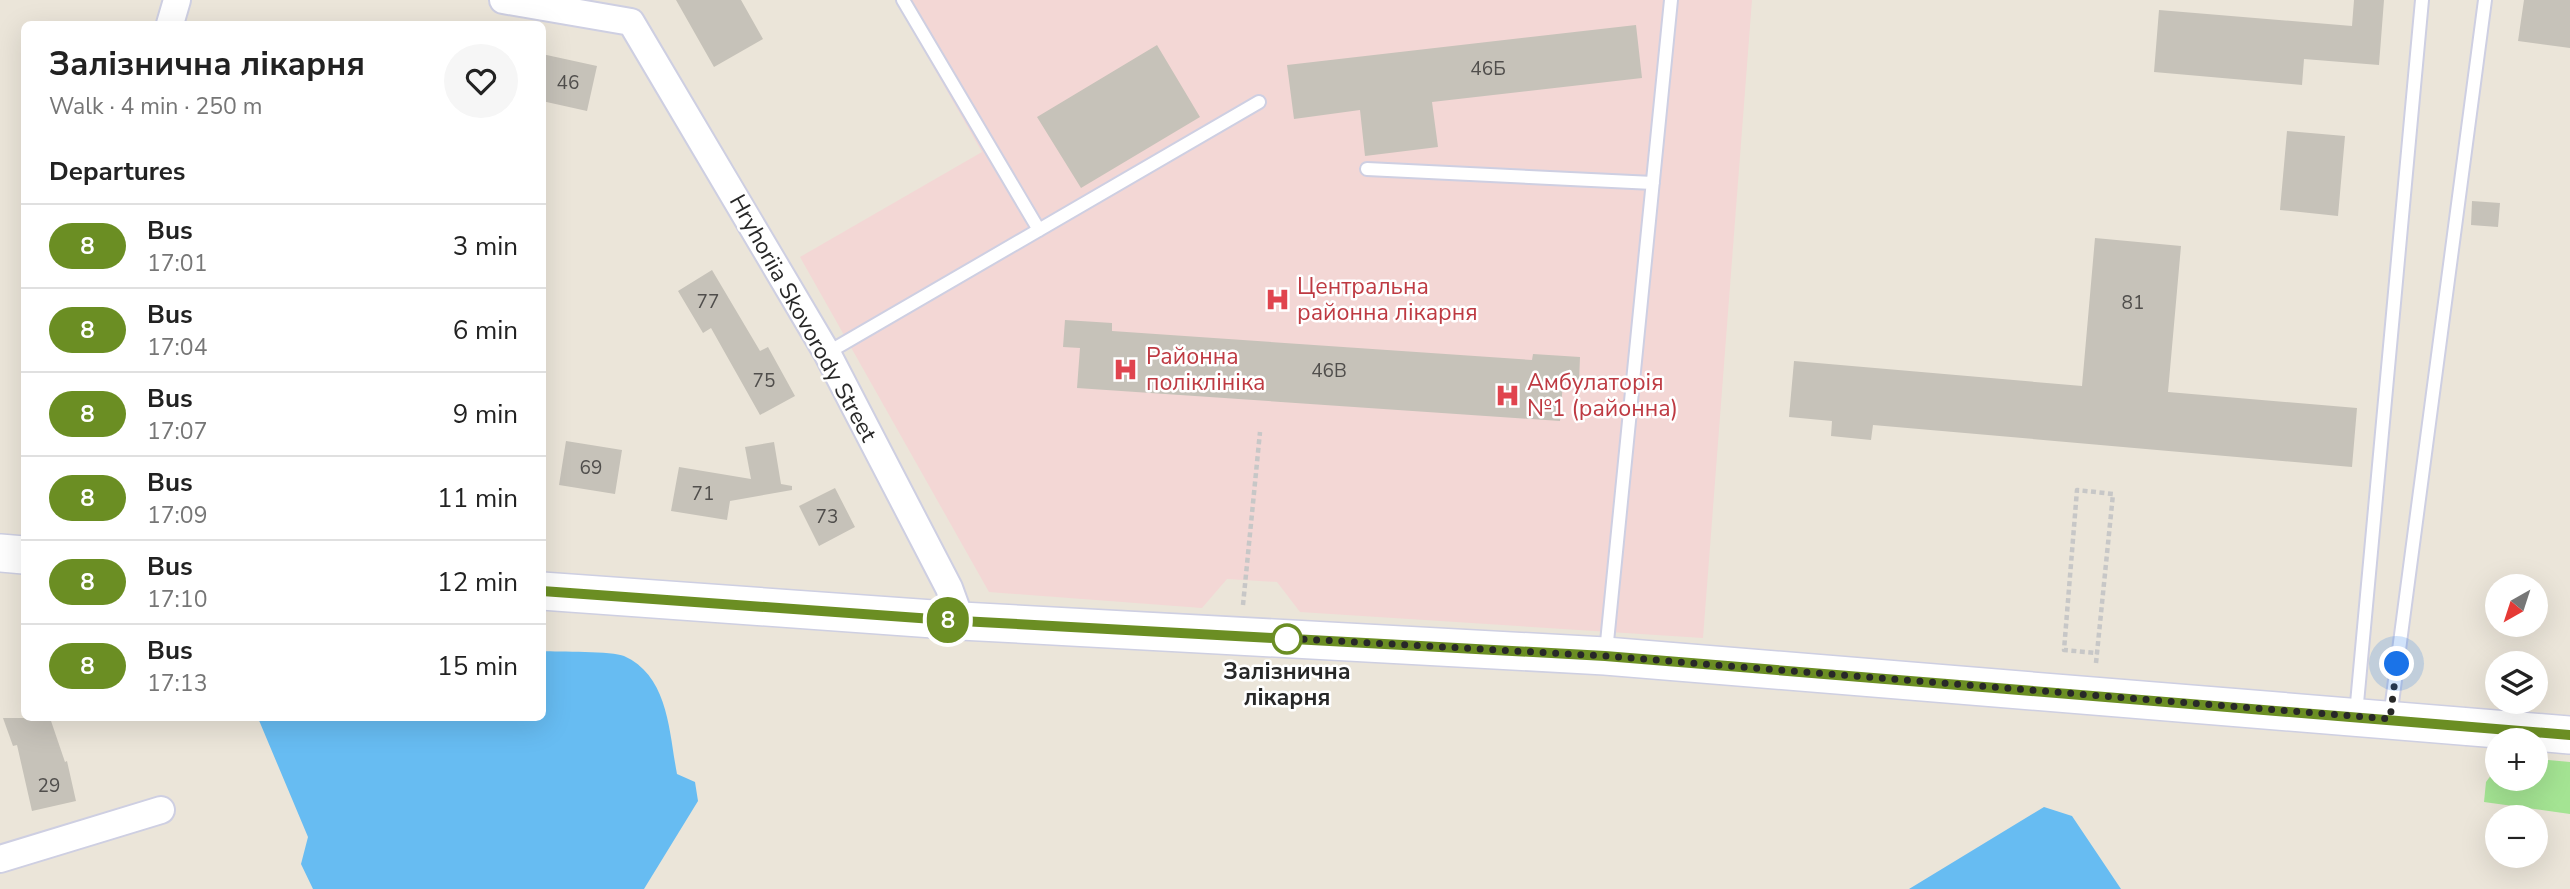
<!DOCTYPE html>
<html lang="en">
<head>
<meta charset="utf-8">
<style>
  body { margin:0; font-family:"Nunito Sans",sans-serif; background:#f6f6f6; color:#222; height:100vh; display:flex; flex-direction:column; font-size:26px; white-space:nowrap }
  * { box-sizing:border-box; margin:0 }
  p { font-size:23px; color:#767676 }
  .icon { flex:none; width:38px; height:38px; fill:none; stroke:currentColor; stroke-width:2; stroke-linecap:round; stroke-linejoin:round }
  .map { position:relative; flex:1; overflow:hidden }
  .panel { position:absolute; left:21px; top:21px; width:525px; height:700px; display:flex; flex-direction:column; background:#fff; border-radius:10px; box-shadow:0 7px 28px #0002 }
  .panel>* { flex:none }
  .badge { padding:0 14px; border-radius:23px; font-size:24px; line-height:46px }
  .needle { width:46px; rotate:219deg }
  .fabs { position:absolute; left:2485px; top:574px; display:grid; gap:14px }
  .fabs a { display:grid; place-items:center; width:63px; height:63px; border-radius:50%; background:#fff; box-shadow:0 7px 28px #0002; font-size:35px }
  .you { position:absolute; width:35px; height:35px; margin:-18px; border:5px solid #fff; border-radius:50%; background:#1a73e8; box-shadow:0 0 0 10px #1a73e833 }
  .map>.badge { position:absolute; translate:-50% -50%; box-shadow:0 0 0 4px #fff }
  h2 { padding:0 28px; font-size:26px; line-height:63px }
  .round { display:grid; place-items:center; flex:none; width:74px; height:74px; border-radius:37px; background:#f6f6f6 }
  .overview { display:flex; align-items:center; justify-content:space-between; height:119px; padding:0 28px }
  h1 { font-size:33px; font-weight:700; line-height:52px }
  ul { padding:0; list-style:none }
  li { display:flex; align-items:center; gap:21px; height:84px; padding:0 28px; border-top:2px solid #e0e0e0 }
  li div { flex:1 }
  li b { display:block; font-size:26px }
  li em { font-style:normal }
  li .badge { min-width:77px; font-weight:700; text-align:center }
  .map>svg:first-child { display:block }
  .medical { fill:#f3d7d5 }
  .green { fill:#a4e493 }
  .water { fill:#67bcf2 }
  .building { fill:#c6c2b9 }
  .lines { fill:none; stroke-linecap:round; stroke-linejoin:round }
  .lane-casing { stroke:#cecfe2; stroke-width:16 }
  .street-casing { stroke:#cecfe2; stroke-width:30 }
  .secondary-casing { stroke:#cecfe2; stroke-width:40 }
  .path { stroke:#c7c7c7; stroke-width:4.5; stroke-dasharray:5 3.5; stroke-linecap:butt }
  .lane { stroke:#fff; stroke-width:12 }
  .street { stroke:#fff; stroke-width:26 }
  .secondary { stroke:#fff; stroke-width:37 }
  .line-casing { stroke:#fff; stroke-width:16 }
  .line { stroke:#6b8e23; stroke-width:10 }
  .walk { stroke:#282828; stroke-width:7; stroke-dasharray:0 12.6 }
  .stop-dot { fill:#fff; stroke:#6b8e23; stroke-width:3.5 }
  .labels { text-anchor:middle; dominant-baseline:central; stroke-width:5; stroke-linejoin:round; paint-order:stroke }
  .number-label { font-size:19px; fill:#504e4c }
  .health-label { font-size:23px; fill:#be3a42; stroke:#fff; text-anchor:start }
  .street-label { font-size:23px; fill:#282828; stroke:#fff }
  .stop-label { font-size:23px; font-weight:bold; fill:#282828; stroke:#fff }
</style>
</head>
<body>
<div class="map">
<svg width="2570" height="889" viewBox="0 0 2570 889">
  <rect width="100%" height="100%" fill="#ebe5d9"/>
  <path class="medical" d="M895,0H1752L1703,638L1300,612L1277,582L1227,579L1202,608L989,592L800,257L982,152Z"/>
  <path class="green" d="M2536,759L2570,762V814L2484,802L2486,782L2497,767V779H2536Z"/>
  <path class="water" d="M543,651C558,652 613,651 624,656C669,676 669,733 677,774L695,782L698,801L644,889H313L301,864L308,837L258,718H542Z
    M2044,807L2072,816L2121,889H1909Z"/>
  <path class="building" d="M676,0H741L763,39L714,67Z
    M2354,0H2384L2379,65L2304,59L2302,85L2154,72L2159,10L2352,26Z
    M2524,0H2570V48L2518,41Z
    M1636,25L1642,78L1432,102L1438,147L1365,156L1360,110L1294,119L1287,65Z
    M1157,45L1200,117L1081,188L1037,117Z
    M542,54L597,66L587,111L542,101Z
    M2287,131L2345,136L2338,216L2280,210Z
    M2472,201L2500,203L2498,227L2471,225Z
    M2095,238L2181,246L2168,392L2357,408L2352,467L1873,425L1871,440L1831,436L1832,421L1789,417L1794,361L2082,386Z
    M712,270L760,351L768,347L795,396L760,415L711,328L703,333L678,291Z
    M1065,320L1112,323V331L1532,360L1533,354L1580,357L1579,383L1563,382L1560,421L1077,388L1080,348L1063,347Z
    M566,441L622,450L615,494L559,485Z
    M774,442L781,484L792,486V490L730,501L727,520L671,511L679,467L751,479L745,447Z
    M835,488L855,527L819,546L799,506Z
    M3,718H50L65,762L67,761L76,801L32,811L17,745L13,746Z"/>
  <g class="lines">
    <defs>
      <path id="lane" d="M903,0L1039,230
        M1367,169L1653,183
        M827,353L1259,102
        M1606,652L1671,0
        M2356,714L2422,0
        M2390,718L2485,0"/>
      <path id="street" d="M503,0L631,22L827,353L949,588L961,621
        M170,24L177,0
        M0,859L161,810"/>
      <path id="secondary" d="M0,553L24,555
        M542,591L961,621L1605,656L2570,735"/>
    </defs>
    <use href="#lane" class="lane-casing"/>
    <use href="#street" class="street-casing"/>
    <use href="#secondary" class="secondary-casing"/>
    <path class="path" d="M1243,605L1260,432
      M2096,663L2113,494L2077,490L2064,650L2097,653"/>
    <use href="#lane" class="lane"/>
    <use href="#street" class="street"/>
    <use href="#secondary" class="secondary"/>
  </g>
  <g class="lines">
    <defs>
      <path id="line" d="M542,591L961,621L1605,656L2570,735"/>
    </defs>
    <use href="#line" class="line-casing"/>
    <use href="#line" class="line"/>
    <path class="walk" d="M1287,639L1283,638L1605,656L2390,719L2397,664"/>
  </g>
  <defs>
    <symbol id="hospital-bare" viewBox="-9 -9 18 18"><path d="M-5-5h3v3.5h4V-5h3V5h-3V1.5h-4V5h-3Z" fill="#e0444e" stroke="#fff" stroke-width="2.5" paint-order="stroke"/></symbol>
  </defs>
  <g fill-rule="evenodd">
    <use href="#hospital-bare" x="1260" y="282" width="35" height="35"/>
    <use href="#hospital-bare" x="1108" y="352" width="35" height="35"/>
    <use href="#hospital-bare" x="1490" y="378" width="35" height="35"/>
  </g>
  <circle class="stop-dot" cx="1287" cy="639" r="14"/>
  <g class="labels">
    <g class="number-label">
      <text x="1488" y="69">46Б</text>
      <text x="568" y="83">46</text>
      <text x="708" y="302">77</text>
      <text x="2133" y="303">81</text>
      <text x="1329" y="371">46В</text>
      <text x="764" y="381">75</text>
      <text x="591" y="468">69</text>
      <text x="703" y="494">71</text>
      <text x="827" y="517">73</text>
      <text x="49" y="786">29</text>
    </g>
    <g class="health-label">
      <text x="1297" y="286">Центральна<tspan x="1297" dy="26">районна лікарня</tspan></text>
      <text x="1146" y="356">Районна<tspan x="1146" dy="26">поліклініка</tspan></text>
      <text x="1527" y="382">Амбулаторія<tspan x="1527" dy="26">№1 (районна)</tspan></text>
    </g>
    <g class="street-label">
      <text transform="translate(803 318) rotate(61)">Hryhoriia Skovorody Street</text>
    </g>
    <g class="stop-label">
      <text x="1287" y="671">Залізнична<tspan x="1287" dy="26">лікарня</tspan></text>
    </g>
  </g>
</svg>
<div class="fabs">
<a><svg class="needle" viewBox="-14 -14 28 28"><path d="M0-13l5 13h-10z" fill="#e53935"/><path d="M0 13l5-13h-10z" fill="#767676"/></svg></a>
<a><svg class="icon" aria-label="layers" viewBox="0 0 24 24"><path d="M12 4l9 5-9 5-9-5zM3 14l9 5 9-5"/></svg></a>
<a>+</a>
<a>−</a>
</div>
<div class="you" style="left:2397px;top:664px"></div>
<b class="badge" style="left:948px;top:620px;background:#6b8e23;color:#fff">8</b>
<section class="panel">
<div class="overview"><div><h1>Залізнична лікарня</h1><p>Walk · 4 min · 250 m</p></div><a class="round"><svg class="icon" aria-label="heart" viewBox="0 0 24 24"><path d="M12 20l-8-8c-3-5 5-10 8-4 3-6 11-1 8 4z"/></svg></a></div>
<h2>Departures</h2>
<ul>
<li><span class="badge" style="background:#6b8e23;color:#fff">8</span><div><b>Bus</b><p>17:01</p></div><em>3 min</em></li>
<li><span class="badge" style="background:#6b8e23;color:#fff">8</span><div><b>Bus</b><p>17:04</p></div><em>6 min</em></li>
<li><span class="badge" style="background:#6b8e23;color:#fff">8</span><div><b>Bus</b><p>17:07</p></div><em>9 min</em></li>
<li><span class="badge" style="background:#6b8e23;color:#fff">8</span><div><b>Bus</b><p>17:09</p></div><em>11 min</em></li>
<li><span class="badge" style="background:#6b8e23;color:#fff">8</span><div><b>Bus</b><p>17:10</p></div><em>12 min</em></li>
<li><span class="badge" style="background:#6b8e23;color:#fff">8</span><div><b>Bus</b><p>17:13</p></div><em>15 min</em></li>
</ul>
</section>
</div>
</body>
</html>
